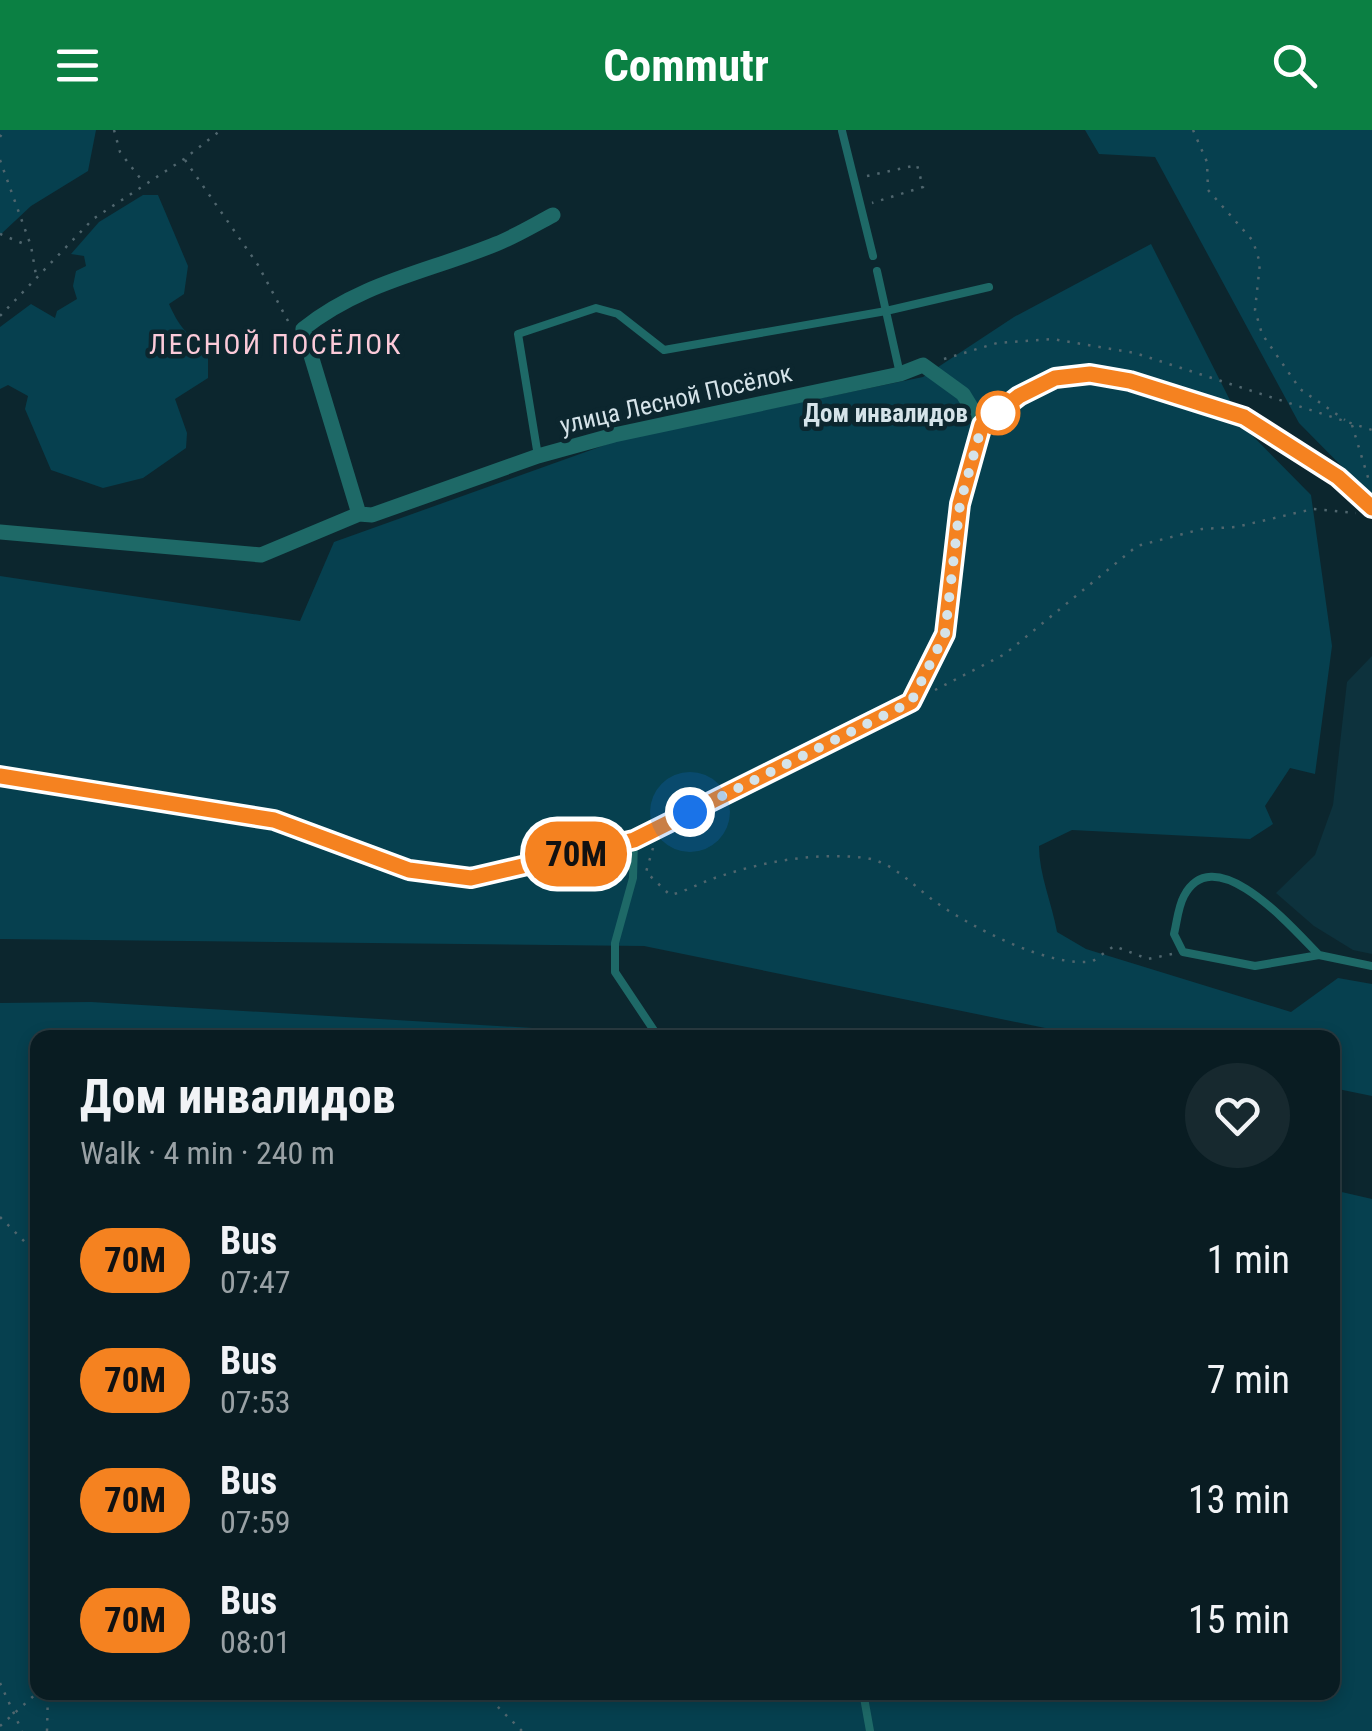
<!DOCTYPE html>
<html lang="en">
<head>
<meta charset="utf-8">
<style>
  body { margin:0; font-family:"Roboto Condensed",sans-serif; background:#17292f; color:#f1f3f6; height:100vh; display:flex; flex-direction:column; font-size:38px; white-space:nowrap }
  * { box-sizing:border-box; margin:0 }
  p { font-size:32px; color:#99a1a5 }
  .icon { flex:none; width:55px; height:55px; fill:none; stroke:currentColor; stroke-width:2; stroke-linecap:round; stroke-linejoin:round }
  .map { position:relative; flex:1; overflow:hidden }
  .sheet { position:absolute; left:30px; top:900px; width:1310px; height:670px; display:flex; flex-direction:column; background:#091c22; border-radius:20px; box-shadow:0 5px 15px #0003,0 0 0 2px #293a40 }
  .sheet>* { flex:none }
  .badge { padding:0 20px; border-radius:32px; font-size:35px; line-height:65px }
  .you { position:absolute; width:50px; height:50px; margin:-25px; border:8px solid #fff; border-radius:50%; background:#1a73e8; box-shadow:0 0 0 15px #1a73e833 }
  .map>.badge { position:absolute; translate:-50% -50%; box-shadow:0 0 0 5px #fff }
  .round { display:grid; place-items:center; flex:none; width:105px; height:105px; border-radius:52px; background:#17292f }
  .head { display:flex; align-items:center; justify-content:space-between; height:170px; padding:0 50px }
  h1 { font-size:48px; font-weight:700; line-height:75px }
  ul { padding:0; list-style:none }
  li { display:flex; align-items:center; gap:30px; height:120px; padding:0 50px }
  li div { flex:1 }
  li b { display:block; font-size:38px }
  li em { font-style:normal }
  li .badge { min-width:110px; font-weight:700; text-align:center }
  header { display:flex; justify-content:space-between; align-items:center; height:130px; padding:0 50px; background:#0b8043; color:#fff; font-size:45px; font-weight:700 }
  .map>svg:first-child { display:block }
  .built { fill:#0d323d }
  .green { fill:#06404f }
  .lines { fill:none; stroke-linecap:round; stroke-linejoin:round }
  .path { stroke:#50666e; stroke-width:2.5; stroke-dasharray:2.5 8; stroke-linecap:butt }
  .lane { stroke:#1e6967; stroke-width:8 }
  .street { stroke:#1e6967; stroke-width:15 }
  .line-casing { stroke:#fff; stroke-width:22 }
  .line { stroke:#f58220; stroke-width:15 }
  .walk { stroke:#d5e3e9; stroke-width:10; stroke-dasharray:0 18 }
  .stop-dot { fill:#fff; stroke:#f58220; stroke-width:5 }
  .labels { text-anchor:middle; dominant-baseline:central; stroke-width:9; stroke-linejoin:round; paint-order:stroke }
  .street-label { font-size:25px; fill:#d5e3e9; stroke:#0c262e }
  .stop-label { font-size:25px; font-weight:bold; fill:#d5e3e9; stroke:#0c262e; text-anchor:end }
  .neighbourhood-label { font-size:28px; letter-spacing:2.5px; fill:#fccad9; stroke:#0c262e }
</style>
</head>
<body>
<header><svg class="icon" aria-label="menu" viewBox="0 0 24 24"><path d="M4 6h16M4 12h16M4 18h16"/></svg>Commutr<svg class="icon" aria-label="search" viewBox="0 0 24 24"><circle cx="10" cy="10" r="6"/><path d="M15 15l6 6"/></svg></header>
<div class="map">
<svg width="1372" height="1601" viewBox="0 0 1372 1601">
  <rect width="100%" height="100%" fill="#0c262e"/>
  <path class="built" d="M1372,526V824L1353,820L1314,796L1276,763L1315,725L1333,675L1347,552Z"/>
  <path class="green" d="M0,0H96L88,41L31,76L0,105Z
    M1085,0H1372V367L1299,293L1155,27L1099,24Z
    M143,65H158L188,136L184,164L169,174C178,194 187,208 208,216V248L175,269L187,303L186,318L143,348L103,358L51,340L25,279L28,266L8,255L0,259V197L31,174L55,188L57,181L77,169L73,156L76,141L86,136L84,126L71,124L99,92Z
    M1151,114L1243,296L1311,365L1332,516L1315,644L1290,638L1265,676L1273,694L1250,709L1072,700L1039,716C1039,745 1052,773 1057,802L1086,819L1291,882L1338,848L1372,854V966L1333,958L1332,908L1089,907L644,816L0,809V446L300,491L334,412L619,310L923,247L1014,187Z
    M91,872L583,901L616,907L38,908V1562H1332L1333,1060L1372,1069V1601H0V873Z"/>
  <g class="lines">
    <path class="path" d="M114,0L120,22L143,52
      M1193,0L1207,32L1208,60L1253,111L1260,133L1255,180L1262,204L1300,259L1345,290
      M0,7L4,0
      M0,30L31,116L36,145
      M185,30L258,135L288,191
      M867,46L917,35L923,57L872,73
      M0,104L29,116
      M0,186L93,89L184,29L221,0
      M944,229L997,213L1052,209L1135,223L1372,300
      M1352,295L1370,354
      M935,560L1005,524L1137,416L1202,399L1236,397L1313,379L1356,383
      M653,718L646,742L670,765C688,761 703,751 721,746C765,731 819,722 866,728C895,733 914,757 937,773C971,797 1052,839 1093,831L1114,816L1148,829L1172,824
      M0,1087L38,1125
      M0,1553L22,1601
      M483,1562L522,1601
      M0,1596L38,1562
      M47,1601L48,1562"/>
    <path class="lane" d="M842,1L873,126
      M877,141L900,244
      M538,326L518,204L596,178L618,184L664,220L886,181L989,157
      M634,710L633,748L615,813V842L659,908
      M1319,825C1294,800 1215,707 1184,766C1178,777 1177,792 1174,804L1183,822L1255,836L1319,825L1372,836
      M863,1562L870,1601"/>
    <path class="street" d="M553,85C534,95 516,106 496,114C428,142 362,152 303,199L359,384L372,385L538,326L614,305L900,244L923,235L963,264L982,295
      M0,402L261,425L359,384
      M0,646L275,690L409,739L471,749L634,710L911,572L945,504L960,374L982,295L1019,266L1055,247L1090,244L1131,251L1243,287L1338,347L1372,378"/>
  </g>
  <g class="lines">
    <defs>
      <path id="line" d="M0,646L274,690L409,740L471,748L634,710L911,572L945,504L960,374L982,295L1019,266L1055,248L1090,244L1130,251L1244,287L1338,347L1372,378"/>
    </defs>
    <use href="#line" class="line-casing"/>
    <use href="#line" class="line"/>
    <path class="walk" d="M690,682L911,572L945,504L960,374L982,295L998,283"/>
  </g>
  <circle class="stop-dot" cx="998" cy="283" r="20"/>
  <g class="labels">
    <g class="street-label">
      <text transform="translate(676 269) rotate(-13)">улица Лесной Посёлок</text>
    </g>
    <g class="stop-label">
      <text x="968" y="283">Дом инвалидов</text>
    </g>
    <g class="neighbourhood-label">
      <text x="276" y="214">ЛЕСНОЙ ПОСЁЛОК</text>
    </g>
  </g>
</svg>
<div class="you" style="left:690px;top:682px"></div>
<b class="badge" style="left:576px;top:724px;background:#f58220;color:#111">70М</b>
<section class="sheet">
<div class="head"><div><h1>Дом инвалидов</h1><p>Walk · 4 min · 240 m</p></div><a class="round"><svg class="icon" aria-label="heart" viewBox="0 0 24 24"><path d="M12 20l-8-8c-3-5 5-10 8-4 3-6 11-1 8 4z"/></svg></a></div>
<ul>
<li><span class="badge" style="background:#f58220;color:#111">70М</span><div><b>Bus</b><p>07:47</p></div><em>1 min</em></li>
<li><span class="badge" style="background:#f58220;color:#111">70М</span><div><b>Bus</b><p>07:53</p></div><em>7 min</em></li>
<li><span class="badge" style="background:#f58220;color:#111">70М</span><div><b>Bus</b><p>07:59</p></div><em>13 min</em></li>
<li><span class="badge" style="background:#f58220;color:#111">70М</span><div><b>Bus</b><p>08:01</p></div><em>15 min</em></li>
</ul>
</section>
</div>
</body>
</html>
